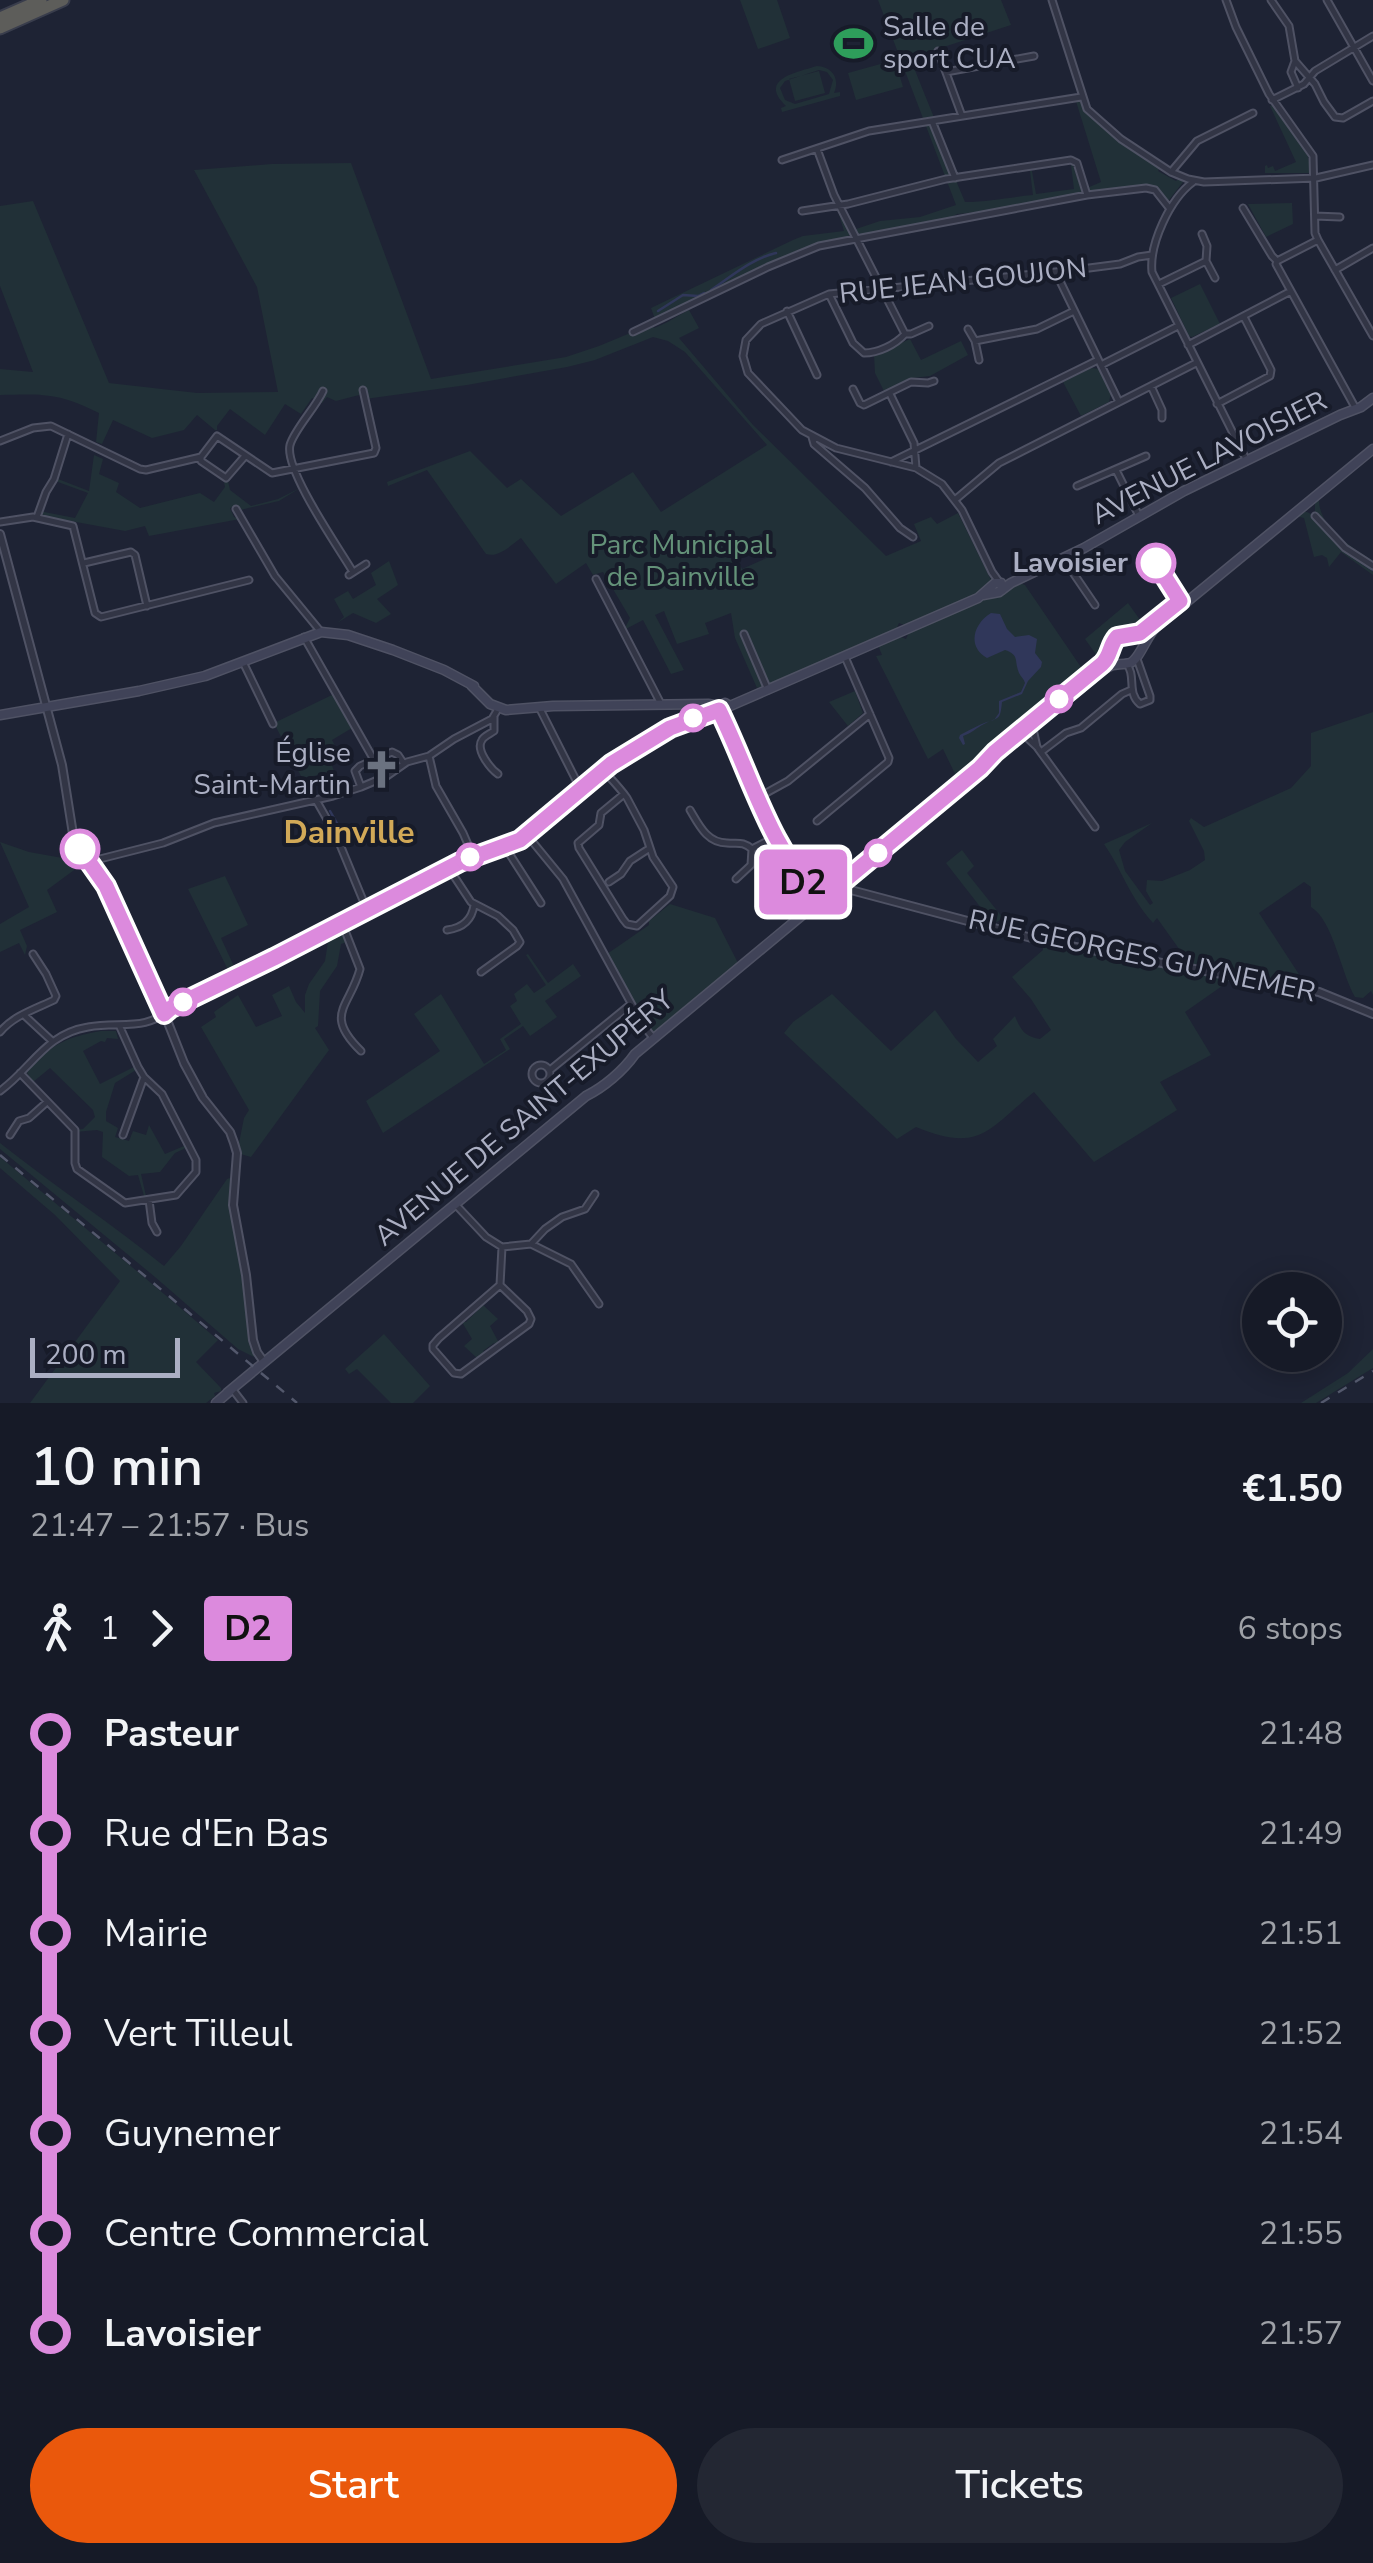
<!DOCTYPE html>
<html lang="en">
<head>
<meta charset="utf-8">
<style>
  body { margin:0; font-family:"Nunito Sans",sans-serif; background:#232733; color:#f1f3f6; height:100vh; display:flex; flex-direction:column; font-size:38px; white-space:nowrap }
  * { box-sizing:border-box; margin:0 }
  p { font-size:32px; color:#9ea1a7 }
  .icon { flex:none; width:55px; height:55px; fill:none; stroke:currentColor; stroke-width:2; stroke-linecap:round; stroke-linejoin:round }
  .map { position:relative; height:1403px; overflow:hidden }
  .drawer { display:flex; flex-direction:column; background:#161a27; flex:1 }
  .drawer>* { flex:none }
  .badge { padding:0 20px; border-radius:8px; font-size:35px; line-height:65px }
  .tools { position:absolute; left:1242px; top:1272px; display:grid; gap:20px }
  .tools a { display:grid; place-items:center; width:100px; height:100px; border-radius:50%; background:#161a27; box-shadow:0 5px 25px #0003,0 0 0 2px #353844; font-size:50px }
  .scale { position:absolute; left:30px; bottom:25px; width:150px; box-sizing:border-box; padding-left:10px; border:5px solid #abafc3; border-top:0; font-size:28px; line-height:35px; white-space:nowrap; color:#abafc3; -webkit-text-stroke:8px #171b29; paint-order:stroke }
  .map>.badge { position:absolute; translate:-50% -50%; box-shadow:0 0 0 5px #fff }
  .legs { display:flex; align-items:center; gap:15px; height:110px; padding:0 30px; font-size:32px }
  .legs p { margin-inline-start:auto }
  .headline { display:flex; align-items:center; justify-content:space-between; height:170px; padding:0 30px }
  h1 { font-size:55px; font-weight:600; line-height:75px }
  .cta { display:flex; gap:20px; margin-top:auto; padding:20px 30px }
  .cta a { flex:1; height:115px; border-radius:60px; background:#ea580c; color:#fff; font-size:40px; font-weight:600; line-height:115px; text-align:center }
  .cta a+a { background:#232733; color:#f1f3f6 }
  ul { padding:0 30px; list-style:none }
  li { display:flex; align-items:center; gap:35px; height:100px; font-size:38px }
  li i { display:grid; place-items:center; width:15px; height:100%; margin:0 12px; background:currentColor }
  li i::after { content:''; width:25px; height:25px; margin:-12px; border:8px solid; border-radius:50%; background:#161a27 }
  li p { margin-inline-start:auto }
  li:first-child i { background:linear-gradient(#0000 50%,currentColor 0) }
  li:last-child i { background:linear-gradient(currentColor 50%,#0000 0) }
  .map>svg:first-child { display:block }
  .green { fill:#213037; fill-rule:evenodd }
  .water { fill:#30375a }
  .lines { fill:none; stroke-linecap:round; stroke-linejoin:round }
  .stream { stroke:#30375a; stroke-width:2.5 }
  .minor-casing { stroke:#4f5264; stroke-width:9 }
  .tertiary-casing { stroke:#4f5264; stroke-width:10 }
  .secondary-casing { stroke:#4f5264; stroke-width:11 }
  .trunk-casing { stroke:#393d4c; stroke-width:15 }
  .minor { stroke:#323545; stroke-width:5 }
  .tertiary { stroke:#323545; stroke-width:6 }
  .secondary { stroke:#404358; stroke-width:8 }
  .trunk { stroke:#5d5d5a; stroke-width:11 }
  .rail { stroke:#53586c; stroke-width:2.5; stroke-dasharray:10 10; stroke-linecap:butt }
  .line-1-casing { stroke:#fff; stroke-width:22 }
  .line-1 { stroke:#dc8add; stroke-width:15 }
  .stop-1-dot { fill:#fff; stroke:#dc8add; stroke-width:5 }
  .labels { text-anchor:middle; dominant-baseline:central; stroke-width:8; stroke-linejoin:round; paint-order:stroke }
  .poi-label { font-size:28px; fill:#abafc3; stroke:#171b29; text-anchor:start }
  .street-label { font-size:28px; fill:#abafc3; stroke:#171b29 }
  .park-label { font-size:28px; fill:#649279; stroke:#171b29 }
  .stop-label { font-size:28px; font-weight:bold; fill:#abafc3; stroke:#171b29; text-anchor:end }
  .quarter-label { font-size:32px; font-weight:bold; fill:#d2a957; stroke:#171b29 }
</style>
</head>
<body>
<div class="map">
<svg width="1373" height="1403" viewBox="0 0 1373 1403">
  <rect width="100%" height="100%" fill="#1e2334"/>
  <path class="green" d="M740,0H777L790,38L758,49Z
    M878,0H1001L1011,25L910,58L956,172L959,181L957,183L965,202C988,202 1010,197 1033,195L1030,171H1032L1036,194L1074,189L1071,165H1073L1080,187H1082V193L988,211L957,214L949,218L865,235L858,233L856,229L880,221L920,217L956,205Z
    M895,60L903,87L856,100L848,73Z
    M817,66C833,67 840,79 834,93L840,92V96L782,112L781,108L786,106C757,79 798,72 817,66ZM819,70L827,72L833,80L829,94L795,104L785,100L780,88L785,81Z
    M819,71L825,93L795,101L789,79Z
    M1081,97L1094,118L1162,165L1158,171L1176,181L1179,178L1183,182L1169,200H1166L1150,185L1092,192L1087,188L1101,182L1075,98Z
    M1273,105L1307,151L1311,173H1265V166L1267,165L1268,168L1273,166L1275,171L1296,162L1270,106Z
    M351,163L431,379L566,357L599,346L652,324L654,328C666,324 677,316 689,310L699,328L679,338L753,425L886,556L921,541L914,524L931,517L937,524L958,513L992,582L976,595L907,626L899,623L896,630L871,641L869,640L779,681L757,688L735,638L731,613L705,623L709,634L677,644L664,611L655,615L684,670L671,674L643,620L624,630L630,618L603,572L593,575L586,563L556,584L521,538C511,545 499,558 486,554L427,470L388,486L387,482L470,451L507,488L521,479L561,516L633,472L661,512L767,445L685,352L668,341L653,337L595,360L567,367L467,385L365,399L363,394L336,401L327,397L322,403L312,398L301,414L285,404L265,435L230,409L217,426V430H215L197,415L184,430L152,438L113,420L102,444L96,442L99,413C59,393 44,394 0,395V369L33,372L0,286V206L33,201L109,383L197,393L278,392L257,287L194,170L272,164ZM762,534L771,556L742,569L732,546Z
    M1292,203L1293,224L1266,237L1248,204Z
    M837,208L851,234L847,237L794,252L655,319L651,308L793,240L803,236L844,231Z
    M1200,284L1220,324L1192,337L1189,336L1171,298Z
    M910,339L921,360L961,341L968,355L930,376L913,378L884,391L875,373L874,355Z
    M1091,368L1099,369L1111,393L1109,402L1081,416L1063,382Z
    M94,455L103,459L99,474L119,483L116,492L140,508L200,493L214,502L225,487L224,482L228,481L230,490L251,506L278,499L300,488L279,501L240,510L237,506L230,508L234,517L240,519L149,536L145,526L125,531L38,515L39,511L75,518L88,493L58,482V479L89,491Z
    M1319,499C1318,527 1353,548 1373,561V575L1341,552L1329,567L1327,558L1322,555L1314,557L1304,518L1292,515L1295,511L1307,512L1315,516V502Z
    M389,561L398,585L377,599L391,614L376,623L353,613L337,623L344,617L334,599L348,591L353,599L376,585L371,573Z
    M1020,583L1025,585L1085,673L1066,692L1056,698L967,774L962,773L957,778L943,749L928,759L876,656L882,655L878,645L898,636L906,639L910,630Z
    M1128,603L1143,624C1129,630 1110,624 1105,642C1103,648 1102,654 1100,660L1085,639Z
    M855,691L863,713L848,726L829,702Z
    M334,694L352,728L332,740L342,759L331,763L334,771L321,777L319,775L302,778L274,723Z
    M1373,712V995L1371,991L1363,998L1355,997C1341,973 1333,920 1311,907V887L1304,882L1259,913L1304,982V989L1235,977L1185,1012L1211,1055L1160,1082L1177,1110L1094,1162L1034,1092C987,1131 979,1153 916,1127L897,1139L784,1033L793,1022L832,994L891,1051L935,1010L956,1039L978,1062L997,1046L993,1039L1015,1016C1021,1031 1025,1036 1040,1039L1051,1030L1031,999L1012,977L1043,950V941L1188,968L1187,960L1157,918L1153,923C1129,896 1123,872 1104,844L1152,823L1125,842L1119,850L1125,871L1150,905L1153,903L1146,891L1147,880L1162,881L1190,870L1205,860L1204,851L1189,821L1191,818L1204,827L1291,788L1311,766V733Z
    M0,842L29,852L85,862L47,890L57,912L20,930L27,946L25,955L19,943L0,952V924L29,907Z
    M962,850L974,866L967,873L1003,918L995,923L992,922L946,863Z
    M225,876L248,925L221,938L238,975L232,978L188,889Z
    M670,904L715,918L738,963L654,1032L644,1021L607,954L649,925V921Z
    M339,930H342L347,942L341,944L337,966L320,991L318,1026L315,1028L329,1050L251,1157L237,1153L244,1118L249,1110L201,1027L216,1017L214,1012L238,995L256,1027L282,1016L272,995L289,986L296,1002L305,1013V995L309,984L325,961L329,935Z
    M528,954L548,983L573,964L581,976L545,1001L557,1017L530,1036L523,1026L504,1039L510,1049L383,1133L366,1101L440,1051L414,1014L441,994L484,1064L506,1050L500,1039L521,1024L510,1006L517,1001L514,994L527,984L534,993L546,985L526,955Z
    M101,1031H116L118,1039L107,1038L105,1042L101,1041L83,1051L100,1084L134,1067L136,1070L115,1083L106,1112V1121L118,1128L115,1137L129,1141L133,1131L146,1135L149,1125L165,1154L184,1146L186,1148L175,1153L160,1172L141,1174L146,1196H144L138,1175L129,1176L102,1157L103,1132L97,1130L75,1132V1130L83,1129L95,1117L93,1110L50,1068L33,1082L27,1073C46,1046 69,1036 101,1031Z
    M0,1143C54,1186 111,1223 164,1266L181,1246L227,1179L233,1177V1205L257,1352L254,1357L238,1349L155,1277L0,1149Z
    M0,1157C73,1218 146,1278 218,1340L196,1362L221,1388V1391L214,1393L215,1396L206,1403H30L120,1281L55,1215L0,1168Z
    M483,1305L498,1319L490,1326L499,1343L496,1345L494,1343L483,1351L485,1353L478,1359L464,1346L472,1339L462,1322H466Z
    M384,1334L430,1386L413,1403H391L357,1369L349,1374L345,1369Z
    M1373,1349V1368L1316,1403H1301L1348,1373Z"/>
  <path class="water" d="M991,613L1000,614L1007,629L1015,637L1029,635L1037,639L1035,653L1042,662L1041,667L1028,681L1022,694L1002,702C1000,722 999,716 984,724C976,728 972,733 963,736L965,744L963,745L959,738L960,735C972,729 981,723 994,720L999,713V701L1021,692L1025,683C1024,679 1021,677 1019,673C1014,661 1020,655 1005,650L987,658C967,647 973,624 991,613Z"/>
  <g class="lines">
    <path class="stream" d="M711,290C732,276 751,259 776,253
      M658,311L683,295L698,296L704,293
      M1343,550L1373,570
      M330,811L338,825"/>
    <defs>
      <path id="minor" d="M1052,0L1087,109L1121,139L1171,172L1188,179L1204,182L1316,178L1373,165
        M1226,0L1236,27L1269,94L1313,156L1315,233L1318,240L1373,336
        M1271,0L1289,26L1295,61L1315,84L1324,102L1335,117L1343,118L1373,101
        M1327,0L1373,81
        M938,51L962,116
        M1295,61L1291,72L1298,88
        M946,72L1034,56
        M1272,100L1304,84L1315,71L1373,36
        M932,121L955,178
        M817,149L834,195L905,334
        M782,160L869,131L1081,97
        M1171,172L1197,141L1253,113
        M1193,182C1170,199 1149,244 1152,272L1247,461
        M1243,208L1272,256L1277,261L1276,264L1356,409
        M802,211L848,204L946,179L1071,160L1077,163L1087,195
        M1315,216L1340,217
        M1206,261L1215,278
        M1277,261L1318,240
        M1335,270L1373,248
        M1056,273L1119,402
        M1159,284L1206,261L1207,246L1202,234
        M829,294L853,343L864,353C878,353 895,345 905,334
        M787,311L817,375
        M968,329L975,341L979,360
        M633,332L768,267L819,246L1087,195L1146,188L1155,190L1170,209
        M905,334H911L929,326
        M975,341L1037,329L1074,311
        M1188,345L1291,291
        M1101,365L1178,326
        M1151,386L1162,410V418
        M853,389L860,403L864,405L911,382L928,383L934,381
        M323,391C316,407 294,430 290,445C284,470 339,548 353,572
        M890,394L914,443L916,468
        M1217,404L1270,376L1271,370L1244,317
        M812,437L814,444L865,488L900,528L913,537
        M0,441L33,428L51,426L140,469L146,470L201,457L217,436L272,473L374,453L376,448L363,390
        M201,457V461L226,478L245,456
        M891,462L1098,360
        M1116,470L1139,516
        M1077,486L1146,456
        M956,499L999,463L1196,363
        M236,509L275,576L321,632
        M1315,516L1345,548L1373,566
        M37,517L46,492L54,479L68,434
        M0,522L33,517L73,526L95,613L101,617L249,580
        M1063,558L1095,605
        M84,563L131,552L135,555L147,606
        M349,575L366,564
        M596,579L661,704
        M1000,583L992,572L962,510L942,484L916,468L836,448L802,430L748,373L743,356L746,340L761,324L829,294L1066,271L1120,264L1138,257L1152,255
        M744,634L768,690
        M304,637L374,760
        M243,662L273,724
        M1126,663C1137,676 1126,692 1140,704L1150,700V696L1137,659
        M539,707L580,788
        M494,717V731C490,734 484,736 482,740C475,750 491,769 498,774
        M1035,725L1033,729L1037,747
        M1024,735L1037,747L1095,827
        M1041,752L1066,733L1081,728L1122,694L1131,690
        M429,756L436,786L463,833L473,856
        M603,770C611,779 620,788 627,798L644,830L653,857L673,887L670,896L637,926L627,924L623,919L579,848L578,843L599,825L601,813L624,794
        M361,787L355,771L360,766L392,752L398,755L404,764
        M757,798L788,781L870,714
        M316,800L336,835L367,910
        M690,810C699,825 707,843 727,843C739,844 742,841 752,849
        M817,821L888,762L889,758L845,657
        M527,835L563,879L643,1025L654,1039
        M505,847L541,903
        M88,862L163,843L214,823L333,796L361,787L387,776L407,762L429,756L454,739L492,719L498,709
        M448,867L471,902L498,916L513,930L520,942L517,946L481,972
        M736,879L751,865L752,849L775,837
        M609,882L621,874L630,861L650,848
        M342,923L360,969C350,1007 323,1014 361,1051
        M447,930C462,928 472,920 474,905
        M25,1016L52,1041
        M0,1032C13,1016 35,1009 54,1000L56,996L46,974L33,954
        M532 1074a9 9 0 1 1 18 0a9 9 0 1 1-18 0Z
        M550,1070L631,1004
        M20,1073L75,1130V1163L77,1169L125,1203L176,1195L196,1172V1160L162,1094L144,1077L138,1067L119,1025
        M0,1091C32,1068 45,1034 88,1027C120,1021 146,1032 171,1008L275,958L448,867C473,855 504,852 527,835C588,783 640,733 719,710
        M10,1135L19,1121L29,1118L47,1102
        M123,1135L144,1077
        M149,1200L152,1223L157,1232
        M456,1205L486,1237L502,1247L531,1244L571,1264L599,1304
        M531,1244L545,1229L562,1217L585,1209L595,1194
        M500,1285L527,1311L531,1319L529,1324L461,1374L454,1373L433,1349V1345L439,1338L500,1285L502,1247
        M233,1390L243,1403"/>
      <path id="tertiary" d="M0,534L62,765L73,834L82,853L106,886L115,906L157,995L184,1063L203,1098L230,1132L234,1143L237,1153L233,1205L246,1275L253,1340L257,1352L264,1362
        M722,713L775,837L800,878L820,900
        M802,884L812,907
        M839,885L847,889L1043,941L1319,992L1373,1014"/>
      <path id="secondary" d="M983,595L999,592L1011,583L1084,548L1184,491L1340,415L1361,407L1373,398
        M1100,667C1111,657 1108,647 1117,637L1140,633L1157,620
        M471,685L490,704L506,710L553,706L708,704L720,706L725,703L730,706L978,598L995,583H1001L1002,590
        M0,715L139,691L205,676L321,632L348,635L393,650L444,670L474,686
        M836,886L1106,668C1116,662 1120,666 1130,663C1139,660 1147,636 1155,628L1373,449
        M227,1393L586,1096C604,1087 623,1071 635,1054L812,907L827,898L839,885
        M216,1403L231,1390"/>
      <path id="trunk" d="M0,18L41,0
        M0,28L63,0"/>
    </defs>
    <use href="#minor" class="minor-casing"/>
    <use href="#tertiary" class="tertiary-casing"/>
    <use href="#secondary" class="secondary-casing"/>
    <use href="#trunk" class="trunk-casing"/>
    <use href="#minor" class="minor"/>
    <use href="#tertiary" class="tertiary"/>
    <use href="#secondary" class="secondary"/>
    <use href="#trunk" class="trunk"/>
    <path class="rail" d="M0,1155L297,1403
      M1321,1403L1373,1371"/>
  </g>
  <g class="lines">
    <defs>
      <path id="line-1" d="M80,849L106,886L164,1014L171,1008L274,958L460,862L520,840L611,764L670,728L719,710C751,775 769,847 820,900L827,898L839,885L980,768L995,752L1102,664C1111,656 1109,646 1117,637L1140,633L1180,601L1156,563"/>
    </defs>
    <use href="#line-1" class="line-1-casing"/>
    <use href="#line-1" class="line-1"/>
  </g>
  <defs>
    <symbol id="stadium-bare" viewBox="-9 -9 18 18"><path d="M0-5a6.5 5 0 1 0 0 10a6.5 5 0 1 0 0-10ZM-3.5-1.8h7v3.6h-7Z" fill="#2e9e5b" stroke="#171b29" stroke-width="2.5" paint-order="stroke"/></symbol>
    <symbol id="church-bare" viewBox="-9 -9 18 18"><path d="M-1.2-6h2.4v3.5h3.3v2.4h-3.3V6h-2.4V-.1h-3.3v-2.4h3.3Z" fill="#6b7280" stroke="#171b29" stroke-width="2.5" paint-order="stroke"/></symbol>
  </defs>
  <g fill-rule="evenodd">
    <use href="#stadium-bare" x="826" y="16" width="55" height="55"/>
    <use href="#church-bare" x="354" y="742" width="55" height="55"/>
  </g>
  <g class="stop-1-dot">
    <circle cx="1156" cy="563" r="18"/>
    <circle cx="1059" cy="699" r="12"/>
    <circle cx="693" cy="718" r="12"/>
    <circle cx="80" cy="849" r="18"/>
    <circle cx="878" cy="853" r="12"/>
    <circle cx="470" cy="857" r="12"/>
    <circle cx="183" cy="1002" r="12"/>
  </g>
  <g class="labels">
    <g class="poi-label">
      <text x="883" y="27">Salle de<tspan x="883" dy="32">sport CUA</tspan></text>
      <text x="351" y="753" text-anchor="end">Église<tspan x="351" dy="32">Saint-Martin</tspan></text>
    </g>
    <g class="street-label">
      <text transform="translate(963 281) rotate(-6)">RUE JEAN GOUJON</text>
      <text transform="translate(1209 458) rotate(-27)">AVENUE LAVOISIER</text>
      <text transform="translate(1142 956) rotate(12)">RUE GEORGES GUYNEMER</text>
      <text transform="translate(524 1118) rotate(-40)">AVENUE DE SAINT-EXUPÉRY</text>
    </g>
    <g class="park-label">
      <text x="681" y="545">Parc Municipal<tspan x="681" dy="32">de Dainville</tspan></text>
    </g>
    <g class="stop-label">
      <text x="1128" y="563">Lavoisier</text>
    </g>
    <g class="quarter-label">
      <text x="349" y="832">Dainville</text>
    </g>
  </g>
</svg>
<div class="tools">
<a><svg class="icon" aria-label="locate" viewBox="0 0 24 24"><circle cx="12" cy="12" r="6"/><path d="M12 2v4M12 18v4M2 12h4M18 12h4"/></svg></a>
</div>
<div class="scale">200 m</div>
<b class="badge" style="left:803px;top:882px;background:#dc8add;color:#111">D2</b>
</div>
<section class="drawer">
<div class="headline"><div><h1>10 min</h1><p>21:47 – 21:57 · Bus</p></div><b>€1.50</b></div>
<div class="legs"><svg class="icon" aria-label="walk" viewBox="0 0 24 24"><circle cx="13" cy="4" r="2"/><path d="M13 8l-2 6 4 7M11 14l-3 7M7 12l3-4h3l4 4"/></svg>1<svg class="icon" aria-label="forward" viewBox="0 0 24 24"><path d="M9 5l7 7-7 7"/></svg><b class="badge" style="background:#dc8add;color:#111">D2</b><p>6 stops</p></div>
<ul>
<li><i style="color:#dc8add"></i><b>Pasteur</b><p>21:48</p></li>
<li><i style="color:#dc8add"></i><span>Rue d'En Bas</span><p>21:49</p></li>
<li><i style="color:#dc8add"></i><span>Mairie</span><p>21:51</p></li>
<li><i style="color:#dc8add"></i><span>Vert Tilleul</span><p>21:52</p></li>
<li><i style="color:#dc8add"></i><span>Guynemer</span><p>21:54</p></li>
<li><i style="color:#dc8add"></i><span>Centre Commercial</span><p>21:55</p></li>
<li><i style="color:#dc8add"></i><b>Lavoisier</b><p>21:57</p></li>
</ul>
<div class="cta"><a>Start</a><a>Tickets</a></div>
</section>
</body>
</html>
